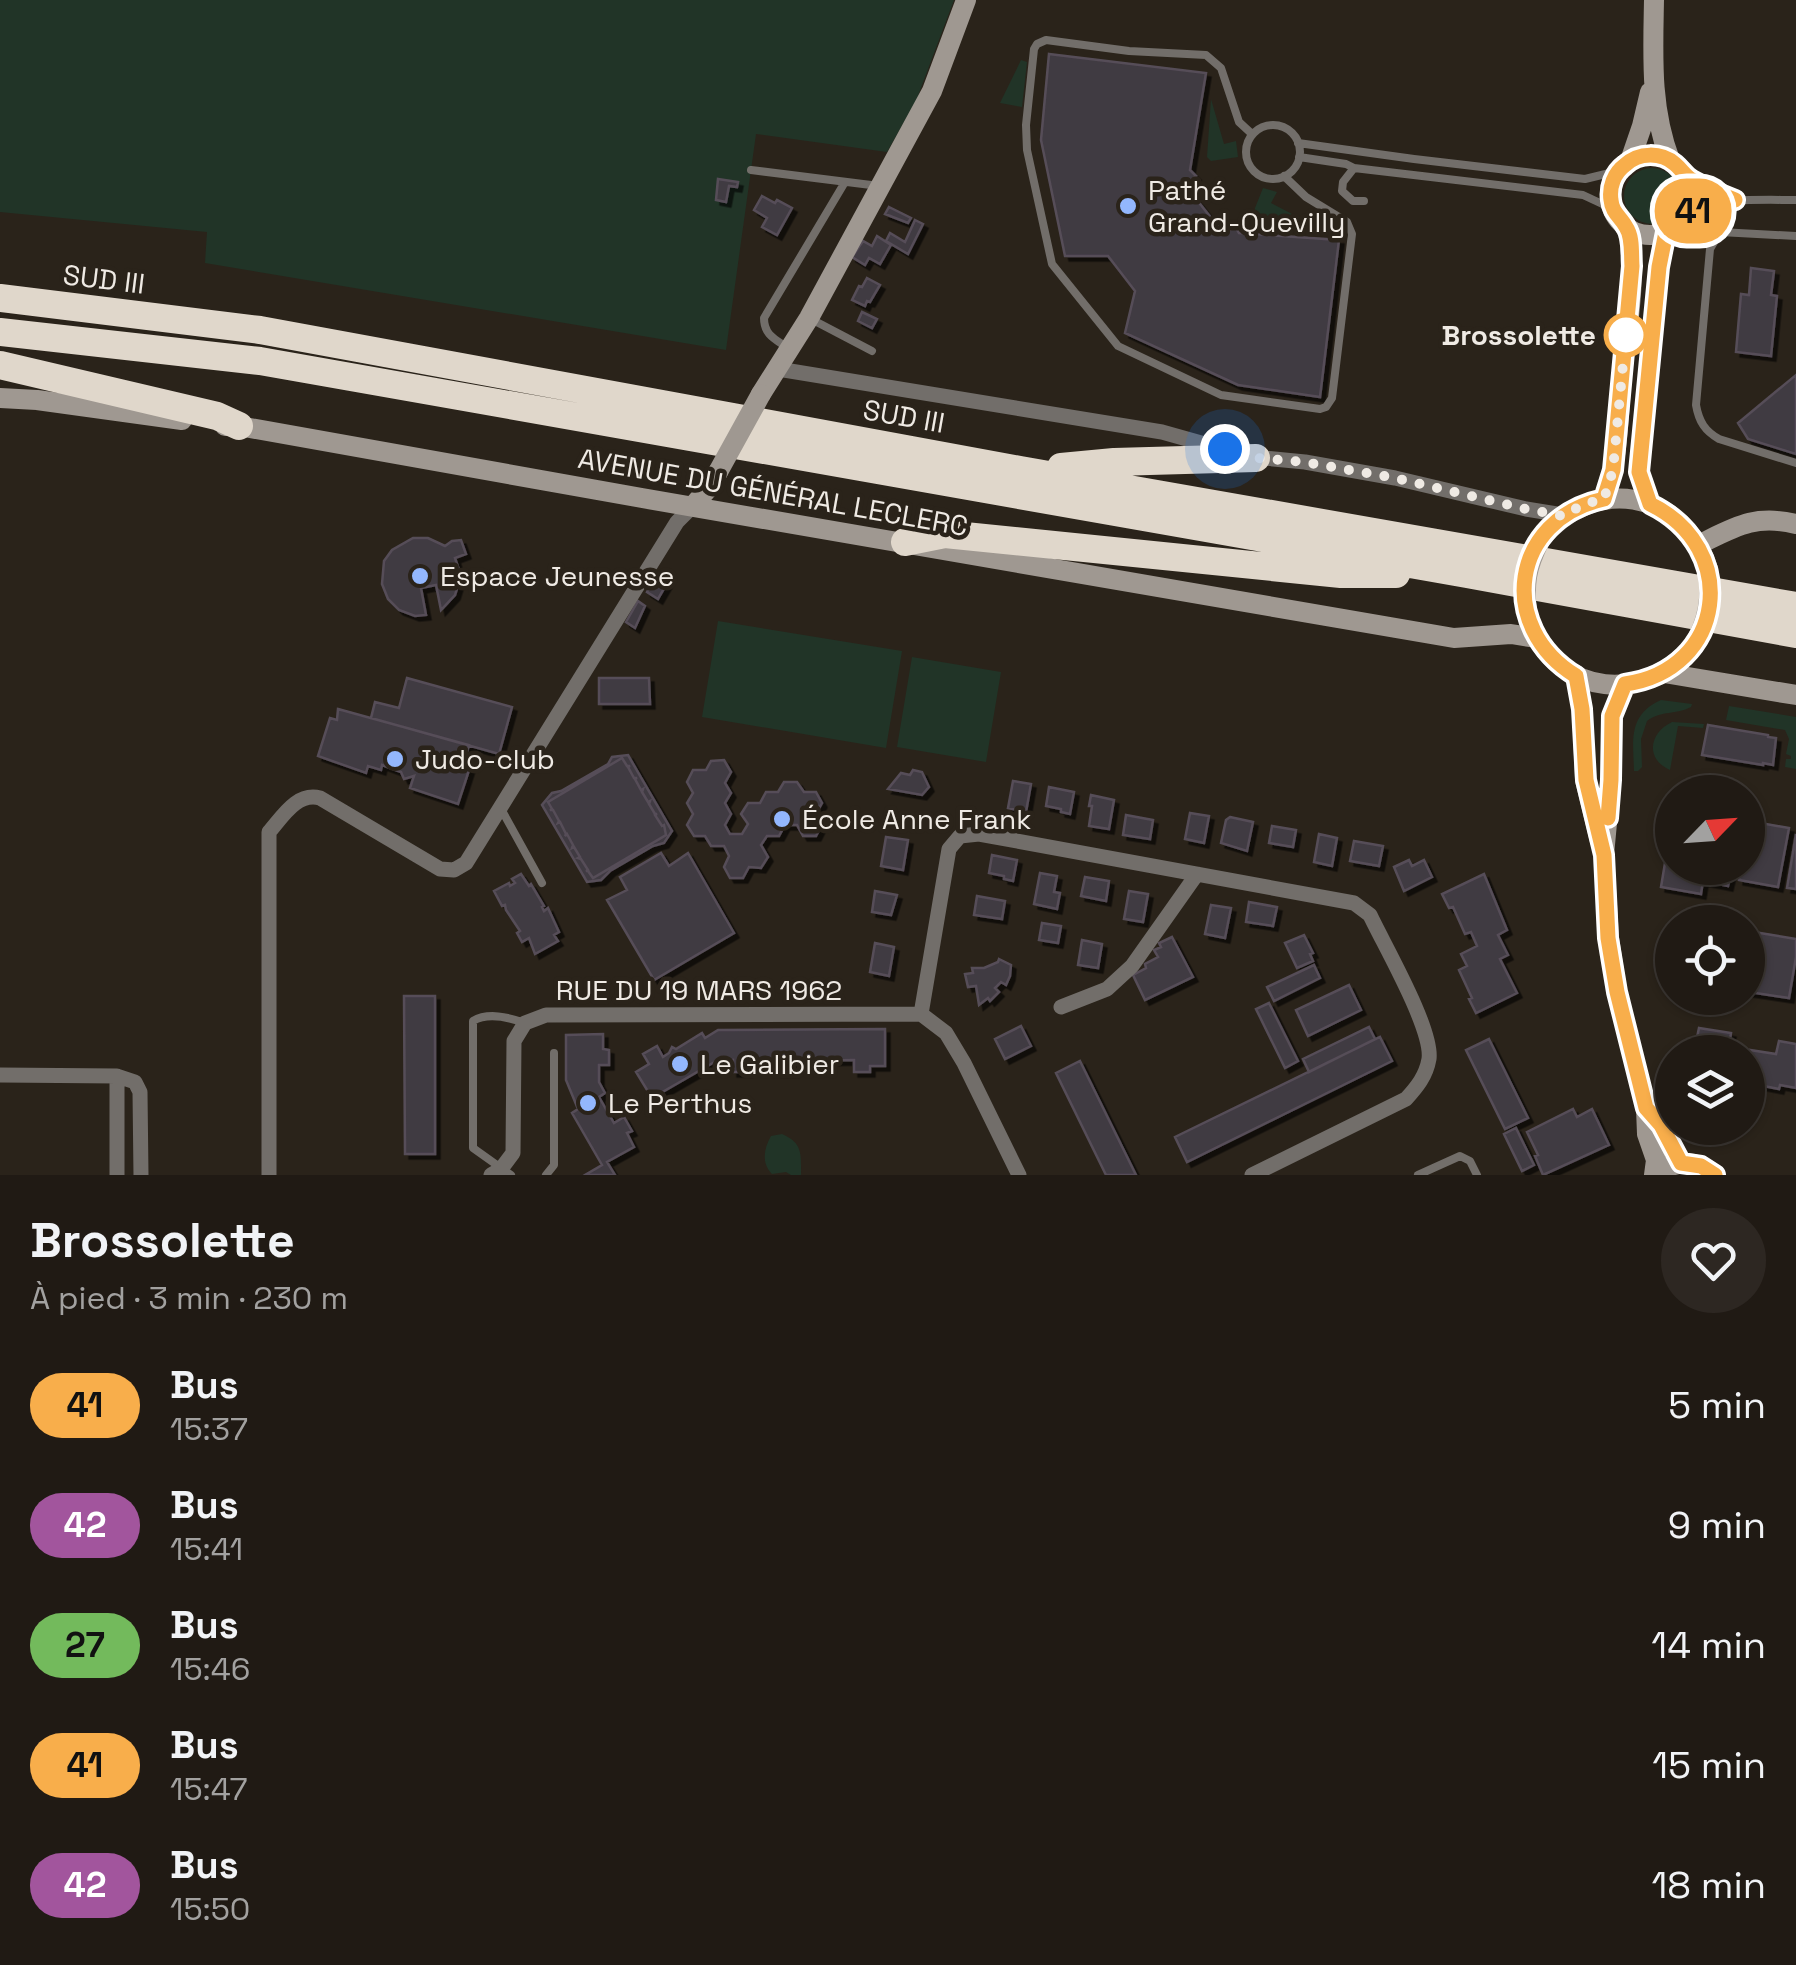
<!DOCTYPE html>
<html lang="fr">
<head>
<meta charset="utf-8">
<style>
  body { margin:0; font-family:"Space Grotesk",sans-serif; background:#2d2722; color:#f1f3f6; height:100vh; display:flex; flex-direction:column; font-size:38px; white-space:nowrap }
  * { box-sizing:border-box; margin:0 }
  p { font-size:32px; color:#a2a1a0 }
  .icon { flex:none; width:55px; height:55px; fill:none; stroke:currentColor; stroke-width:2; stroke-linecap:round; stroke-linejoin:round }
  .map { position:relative; height:1175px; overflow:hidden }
  .details { display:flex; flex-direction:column; background:#201a14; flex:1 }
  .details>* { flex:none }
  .badge { padding:0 20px; border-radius:32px; font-size:35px; line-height:65px }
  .needle { width:65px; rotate:65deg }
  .fabs { position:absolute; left:1655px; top:775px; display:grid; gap:20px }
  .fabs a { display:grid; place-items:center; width:110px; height:110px; border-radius:50%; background:#201a14; box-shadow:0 2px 8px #0004,0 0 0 2px #3d3834; font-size:50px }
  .you { position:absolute; width:50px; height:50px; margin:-25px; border:8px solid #fff; border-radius:50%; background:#1a73e8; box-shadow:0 0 0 15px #1a73e833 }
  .map>.badge { position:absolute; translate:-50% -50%; box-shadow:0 0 0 5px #fff }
  .round { display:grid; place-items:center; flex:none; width:105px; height:105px; border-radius:52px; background:#2d2722 }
  .overview { display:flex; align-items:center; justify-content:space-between; height:170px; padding:0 30px }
  h1 { font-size:48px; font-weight:600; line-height:75px }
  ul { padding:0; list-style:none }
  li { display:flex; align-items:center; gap:30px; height:120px; padding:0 30px }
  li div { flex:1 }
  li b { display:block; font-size:38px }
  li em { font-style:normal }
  li .badge { min-width:110px; font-weight:700; text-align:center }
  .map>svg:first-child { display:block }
  .green { fill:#213427 }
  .building { fill:#413a43; stroke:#564e58; stroke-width:2.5; fill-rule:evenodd; filter:url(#shadow) }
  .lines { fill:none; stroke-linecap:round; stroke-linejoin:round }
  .lane { stroke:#726e6a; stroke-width:8 }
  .street { stroke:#726e6a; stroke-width:15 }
  .secondary { stroke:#9f9891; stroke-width:20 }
  .highway { stroke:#e0d7cb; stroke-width:28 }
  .secondary-bridge { stroke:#9f9891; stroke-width:20 }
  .line-casing { stroke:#fff; stroke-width:22 }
  .line { stroke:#f8ae4b; stroke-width:15 }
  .walk { stroke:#efeae4; stroke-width:10; stroke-dasharray:0 18 }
  .poi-dot { fill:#93b7fd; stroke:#2a231a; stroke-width:4 }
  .stop-dot { fill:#fff; stroke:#f8ae4b; stroke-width:5 }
  .labels { text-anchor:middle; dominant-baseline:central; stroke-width:9; stroke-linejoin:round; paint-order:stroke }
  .poi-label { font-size:28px; fill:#efeae4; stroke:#2a231a; text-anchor:start }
  .street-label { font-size:28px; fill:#efeae4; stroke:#2a231a }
  .stop-label { font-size:28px; font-weight:bold; fill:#efeae4; stroke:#2a231a; text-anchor:end }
</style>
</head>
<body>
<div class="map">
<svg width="1796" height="1175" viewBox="0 0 1796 1175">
  <defs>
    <filter id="shadow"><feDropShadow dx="4.5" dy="4.5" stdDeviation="0" flood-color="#0009"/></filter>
  </defs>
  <rect width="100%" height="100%" fill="#2a231a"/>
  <path class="green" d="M0,0H954L916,101L887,152L756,134L726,350L205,263L207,232L0,212Z
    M1021,60L1027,62L1022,107L1000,103Z
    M1211,99L1224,144L1236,141L1238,157L1211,161L1207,157Z
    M1624 196a28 28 0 1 1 56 0a28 28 0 1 1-56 0Z
    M1263,188L1277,192L1271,203L1315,226L1255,218L1253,213Z
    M718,621L902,651L886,748L702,717Z
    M912,657L1001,672L986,762L897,747Z
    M1661,700L1692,704L1691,707C1676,715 1662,710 1647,721L1641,739L1642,767L1638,771H1634C1633,739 1628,715 1661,700Z
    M1729,706L1796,717V769L1785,767L1786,759H1791V756L1786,754L1789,739L1785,730L1726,720Z
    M1672,722L1704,724L1703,728L1678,726L1670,770C1645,759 1649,733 1672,722Z
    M782,1134C803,1143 801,1154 801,1175H791L786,1172L772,1174C761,1163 764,1148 771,1136Z"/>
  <path class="building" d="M1049,54L1206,73L1190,170L1196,176L1185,185L1224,234L1235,226L1239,233L1339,240L1320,397L1238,385L1125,333L1135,291L1108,256H1065L1041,140Z
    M718,179L738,182L737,187L729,186L726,202L716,200Z
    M762,196L775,203L777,200L792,208L777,235L762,227L767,218L754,210Z
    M889,207L911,218L908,223L885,214Z
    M915,220L923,224L908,254L886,241L890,233L905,242Z
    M877,236L891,245L880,264L869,258L865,265L852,257L863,241L872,246Z
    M1751,268L1774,271L1771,295L1777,296L1771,356L1736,352L1741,294L1749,295Z
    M867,278L880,285L870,302L867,301L865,306L852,300L859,286L862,287Z
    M862,312L877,319L872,328L858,321Z
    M1796,375V454L1748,439L1738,423Z
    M413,538H428L445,546L452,541L461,540L466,554L455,558L459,570V582L455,595L441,610L436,585L421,588L426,615L415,616L399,610L388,599L382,584L384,561L392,550Z
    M658,573L669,580L658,599L647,592Z
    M638,601L645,606L635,628L626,622Z
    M407,678L512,707L499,754L371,718L375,702L399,708Z
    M599,678H649L650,704H599Z
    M338,709L469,745L464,762L471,764L458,804L410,788L414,776L404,779L401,772L382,765L381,770L368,766L366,773L318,756L330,718L337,720Z
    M1708,725L1768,735V737L1776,738L1773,765L1763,763V765L1702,755Z
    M628,755L672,831L664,843L653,846L610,871L601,880L587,882L542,805L552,793L561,791L608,764L612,757ZM622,758L627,766H630L628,767L634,778H637L635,779L641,790L643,789L642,792L648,802L650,801L649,804L655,814H657L655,815L662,826L664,825L666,835L593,878L588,871H586L588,870L581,859L578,858L580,857L574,847L572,848L573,845L567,834L565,836L566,834L560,822L558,823L559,821L553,810H550L552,809L548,802Z
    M622,758L627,766H630L628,767L634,778H637L635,779L641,790L643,789L642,792L648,802L650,801L649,804L655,814H657L655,815L662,826L664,825L666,835L593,878L588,871H586L588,870L581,859L578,858L580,857L574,847L572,848L573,845L567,834L565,836L566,834L560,822L558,823L559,821L553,810H550L552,809L548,802Z
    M724,760L731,772L725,783L731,793L725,803L731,814L725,825L730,834H742L748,824L741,814L748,803H760L766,792H778L784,782H797L804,792H816L822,803L816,814L822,824L816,836H803L797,825H785L779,836H767L761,845L768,857L761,868L749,867L743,878H730L724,867L729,856L724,846H711L705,836H694L687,825L693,814L687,803L693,793L687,782L693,770H706L711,761Z
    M913,770L922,772L929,787L922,795L888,789L901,773L910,775Z
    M1013,781L1031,784L1026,812L1008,808Z
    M1049,787L1074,792L1070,814L1061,812V809L1046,806Z
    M1091,795L1114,800L1109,829L1089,826L1092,806H1089Z
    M1190,813L1209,816L1204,843L1185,839Z
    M1126,815L1153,820L1150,839L1123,835Z
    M1230,817L1253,822L1247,851L1221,843L1226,820Z
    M1749,821L1789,828L1778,887L1739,880L1741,868H1748Z
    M1272,826L1296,830L1293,847L1269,843Z
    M1319,834L1337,838L1332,866L1314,862Z
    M1796,834V889L1787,888Z
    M886,837L908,840L903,870L881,866Z
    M1354,841L1383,846L1379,866L1350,861Z
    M1668,845L1672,846V868H1732L1728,886L1703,881L1701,894L1661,887Z
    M661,853L669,866L688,853L734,933L654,980L607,900L627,890L620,877Z
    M992,855L1017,860L1013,881L1004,879V876L989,873Z
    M1409,860L1412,866L1424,860L1432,877L1404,891L1394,867Z
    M1040,873L1057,876L1054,892L1060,893L1057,909L1034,904Z
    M521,874L529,886L531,884L544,906L542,907L544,911L548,908L559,932L554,935L558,941L535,954L529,938L522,942L517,933L520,931L506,910L505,905L502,906L494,891L509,883L510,886L515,883L512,879Z
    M1484,874L1507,930L1498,935L1508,955L1500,959L1517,993L1476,1013L1469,999L1472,998L1459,970L1467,966L1461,954L1477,946L1471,932L1465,934L1453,907L1449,908L1442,894Z
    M1085,877L1109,881L1106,901L1081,896Z
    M875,891L897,895L891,915L872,912Z
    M1129,891L1148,894L1143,922L1124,919Z
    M977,896L1005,901L1002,919L974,915Z
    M1249,902L1277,907L1273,926L1246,922Z
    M1211,905L1231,908L1225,938L1205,934Z
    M1042,923L1061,926L1058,943L1039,940Z
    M1760,933L1796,939V957L1789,998L1749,992Z
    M1304,935L1313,953L1310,954L1313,961L1297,968L1285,943Z
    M1172,937L1193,977L1145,1000L1133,975L1146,968L1145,964L1158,957L1154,950L1161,947L1159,943Z
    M1082,940L1102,944L1098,968L1078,965Z
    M875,943L894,947L889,976L870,972Z
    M999,959L1011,965L1010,976L1006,985L1001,982L995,988L999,992L990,1001L988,998L979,1005L976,986L968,987L965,974L973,973L972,968H984L998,962Z
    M1314,965L1320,978L1274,1001L1267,987Z
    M1349,985L1361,1010L1308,1036L1296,1010Z
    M404,996H435V1154H405Z
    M1269,1003L1298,1061L1285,1068L1256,1009Z
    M1021,1026L1031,1046L1005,1059L995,1039Z
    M1369,1027L1375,1039L1309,1072L1303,1059Z
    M1699,1028L1731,1033L1728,1052H1694Z
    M885,1029V1066H870V1072H854V1060L809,1061L805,1064L801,1060H794V1072H778V1060H748V1072H733V1060L726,1061L722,1064L718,1060L652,1098L636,1072L649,1064L643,1054L657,1046L663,1057L669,1053L672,1047L676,1049L702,1033L705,1038L718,1030Z
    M603,1034V1049L609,1050V1065H599V1082L605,1093L599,1097L614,1123L624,1117L632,1131L627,1133L634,1147L607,1162L615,1175H585L602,1165L572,1113L578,1109L566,1080V1035Z
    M1380,1037L1392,1061L1187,1162L1175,1137Z
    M1489,1039L1528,1118L1505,1129L1466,1050Z
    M1779,1041L1796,1044V1088L1780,1085L1779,1089L1748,1083L1750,1050L1776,1054Z
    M1080,1061L1136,1175H1106L1056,1073Z
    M1573,1109L1577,1117L1592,1109L1609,1145L1543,1175L1535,1156L1538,1155L1527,1132Z
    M1516,1128L1534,1165L1522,1171L1504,1134Z"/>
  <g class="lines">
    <path class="lane" d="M1246 152a27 27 0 1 1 54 0a27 27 0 1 1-54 0Z
      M1252,134L1239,122L1221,68L1206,55L1129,51L1046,40L1037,44L1034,49L1026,125L1027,150L1052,264L1118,346L1221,395L1320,409L1326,407L1332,398L1352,234L1347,222L1306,197L1284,176
      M1298,143L1414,159L1585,179L1618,171
      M1299,157L1346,164L1354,168L1583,195L1613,209
      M1354,168L1343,182L1342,191L1353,201H1364
      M751,170L879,186
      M1687,178L1731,198
      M1686,214C1721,197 1758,200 1796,200
      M1796,236L1720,232L1710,249L1696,405C1699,422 1705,431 1719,439L1796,463
      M809,318L872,351
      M788,348C775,339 764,335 764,318L845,182
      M500,807L542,883
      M511,1175L473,1148V1021C488,1012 508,1017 525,1023
      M546,1175L554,1165V1053
      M1418,1175L1460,1156L1470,1161L1477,1175"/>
    <path class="street" d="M778,369L1162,432L1226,450
      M1253,457L1305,462L1395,478L1526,509L1563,515
      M1061,1007L1107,989L1132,966L1197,874
      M921,1014L949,849L960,836L979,834L1354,903L1370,915C1384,945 1433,1029 1429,1059C1426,1076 1417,1087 1406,1099L1252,1175
      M921,1014L946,1033L964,1063L1019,1175
      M0,1075L117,1076L135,1082L140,1092L141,1175
      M117,1076V1175
      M269,1175V832C283,816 297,792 320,798L440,869L454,870L466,863L677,522L693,506
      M491,1175L501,1169L513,1153L514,1041L525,1023L546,1015L921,1014"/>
    <path class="secondary" d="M1654,0C1653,55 1650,108 1670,160
      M1610 195a40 40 0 1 1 80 0a40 40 0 1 1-80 0Z
      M1630,161L1642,126L1650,92
      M761,394L809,318L932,91L966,0
      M0,398L37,400L182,420
      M225,426H239L642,498L1454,638L1511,634L1536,638
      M1604,499C1619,460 1618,417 1622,375C1627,327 1638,275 1627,227
      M1650,504L1639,472L1659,267L1667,232
      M693,506L711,485L718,472
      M1540,540C1592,475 1682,488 1708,569
      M1698,545C1735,527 1754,514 1796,524
      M1531,626C1562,697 1643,703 1693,647
      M1664,673L1796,695
      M1576,675L1582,709L1585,780L1600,841
      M1625,685L1612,716L1611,780L1604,855L1609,938L1617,992L1646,1108L1647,1134L1656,1160L1654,1175
      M1646,1108L1661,1125L1681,1163
      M1656,1175C1676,1159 1696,1159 1715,1175"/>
    <path class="highway" d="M0,298L260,330L1020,470L1796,606
      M0,332L260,361L1467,574L1796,634
      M0,365L217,416L239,426
      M1061,467L1114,462L1256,458
      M905,542L945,534L1341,574H1396"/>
    <path class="secondary-bridge" d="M718,472L761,394
      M1527,614C1524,583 1526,569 1540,540
      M1693,647C1708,621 1712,598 1708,569"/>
  </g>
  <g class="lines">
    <defs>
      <path id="line" d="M1608,818L1611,780L1612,716L1625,684C1726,670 1741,548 1650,504L1639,472L1659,267L1666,232C1675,227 1678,221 1685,214C1698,204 1720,202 1735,200C1720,194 1706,188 1692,180C1685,176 1682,170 1675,164C1661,152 1639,152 1625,165C1614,173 1609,187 1611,200C1612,213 1621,217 1626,227C1633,237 1631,254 1632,266L1613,470L1604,499C1511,519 1496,627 1576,676L1582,709L1586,780L1604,855L1608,938L1617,992L1646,1108L1661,1125L1681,1163L1701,1166L1715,1175"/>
    </defs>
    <use href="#line" class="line-casing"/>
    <use href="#line" class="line"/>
    <path class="walk" d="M1225,449L1256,458L1304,462L1395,478L1526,509L1563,516L1584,504L1604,499L1613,470L1626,332V335"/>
  </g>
  <g class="poi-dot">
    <circle cx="1128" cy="206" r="10"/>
    <circle cx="420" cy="576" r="10"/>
    <circle cx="395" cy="759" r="10"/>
    <circle cx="782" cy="819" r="10"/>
    <circle cx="680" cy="1064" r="10"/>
    <circle cx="588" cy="1103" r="10"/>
  </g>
  <circle class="stop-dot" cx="1626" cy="335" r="20"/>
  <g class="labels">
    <g class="poi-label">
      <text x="1148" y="190">Pathé<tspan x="1148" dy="32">Grand-Quevilly</tspan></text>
      <text x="440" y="576">Espace Jeunesse</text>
      <text x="415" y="759">Judo-club</text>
      <text x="802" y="819">École Anne Frank</text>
      <text x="700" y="1064">Le Galibier</text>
      <text x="608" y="1103">Le Perthus</text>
    </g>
    <g class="street-label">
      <text transform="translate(104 279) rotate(7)">SUD III</text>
      <text transform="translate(904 416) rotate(10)">SUD III</text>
      <text transform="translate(773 492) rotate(10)">AVENUE DU GÉNÉRAL LECLERC</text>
      <text x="699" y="990">RUE DU 19 MARS 1962</text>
    </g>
    <g class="stop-label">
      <text x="1596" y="335">Brossolette</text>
    </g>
  </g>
</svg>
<div class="fabs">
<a><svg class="needle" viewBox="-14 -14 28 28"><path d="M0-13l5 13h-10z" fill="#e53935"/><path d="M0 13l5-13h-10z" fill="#a2a1a0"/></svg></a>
<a><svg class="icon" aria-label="locate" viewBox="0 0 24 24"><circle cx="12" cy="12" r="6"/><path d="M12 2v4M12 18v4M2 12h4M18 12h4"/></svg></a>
<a><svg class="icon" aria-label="layers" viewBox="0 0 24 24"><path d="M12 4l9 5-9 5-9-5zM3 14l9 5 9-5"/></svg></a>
</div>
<div class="you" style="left:1225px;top:449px"></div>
<b class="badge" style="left:1693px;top:211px;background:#f8ae4b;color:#111">41</b>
</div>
<section class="details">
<div class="overview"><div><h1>Brossolette</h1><p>À pied · 3 min · 230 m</p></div><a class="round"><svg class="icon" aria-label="heart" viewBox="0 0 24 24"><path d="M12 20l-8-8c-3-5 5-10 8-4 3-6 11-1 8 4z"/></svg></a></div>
<ul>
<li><span class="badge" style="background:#f8ae4b;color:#111">41</span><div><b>Bus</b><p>15:37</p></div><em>5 min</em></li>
<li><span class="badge" style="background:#a2559d;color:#fff">42</span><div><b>Bus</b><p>15:41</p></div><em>9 min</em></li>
<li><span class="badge" style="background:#73ba5c;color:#111">27</span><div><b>Bus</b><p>15:46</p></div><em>14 min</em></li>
<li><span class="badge" style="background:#f8ae4b;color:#111">41</span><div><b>Bus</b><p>15:47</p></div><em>15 min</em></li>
<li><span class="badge" style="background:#a2559d;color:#fff">42</span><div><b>Bus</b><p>15:50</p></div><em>18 min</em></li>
</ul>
</section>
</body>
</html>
